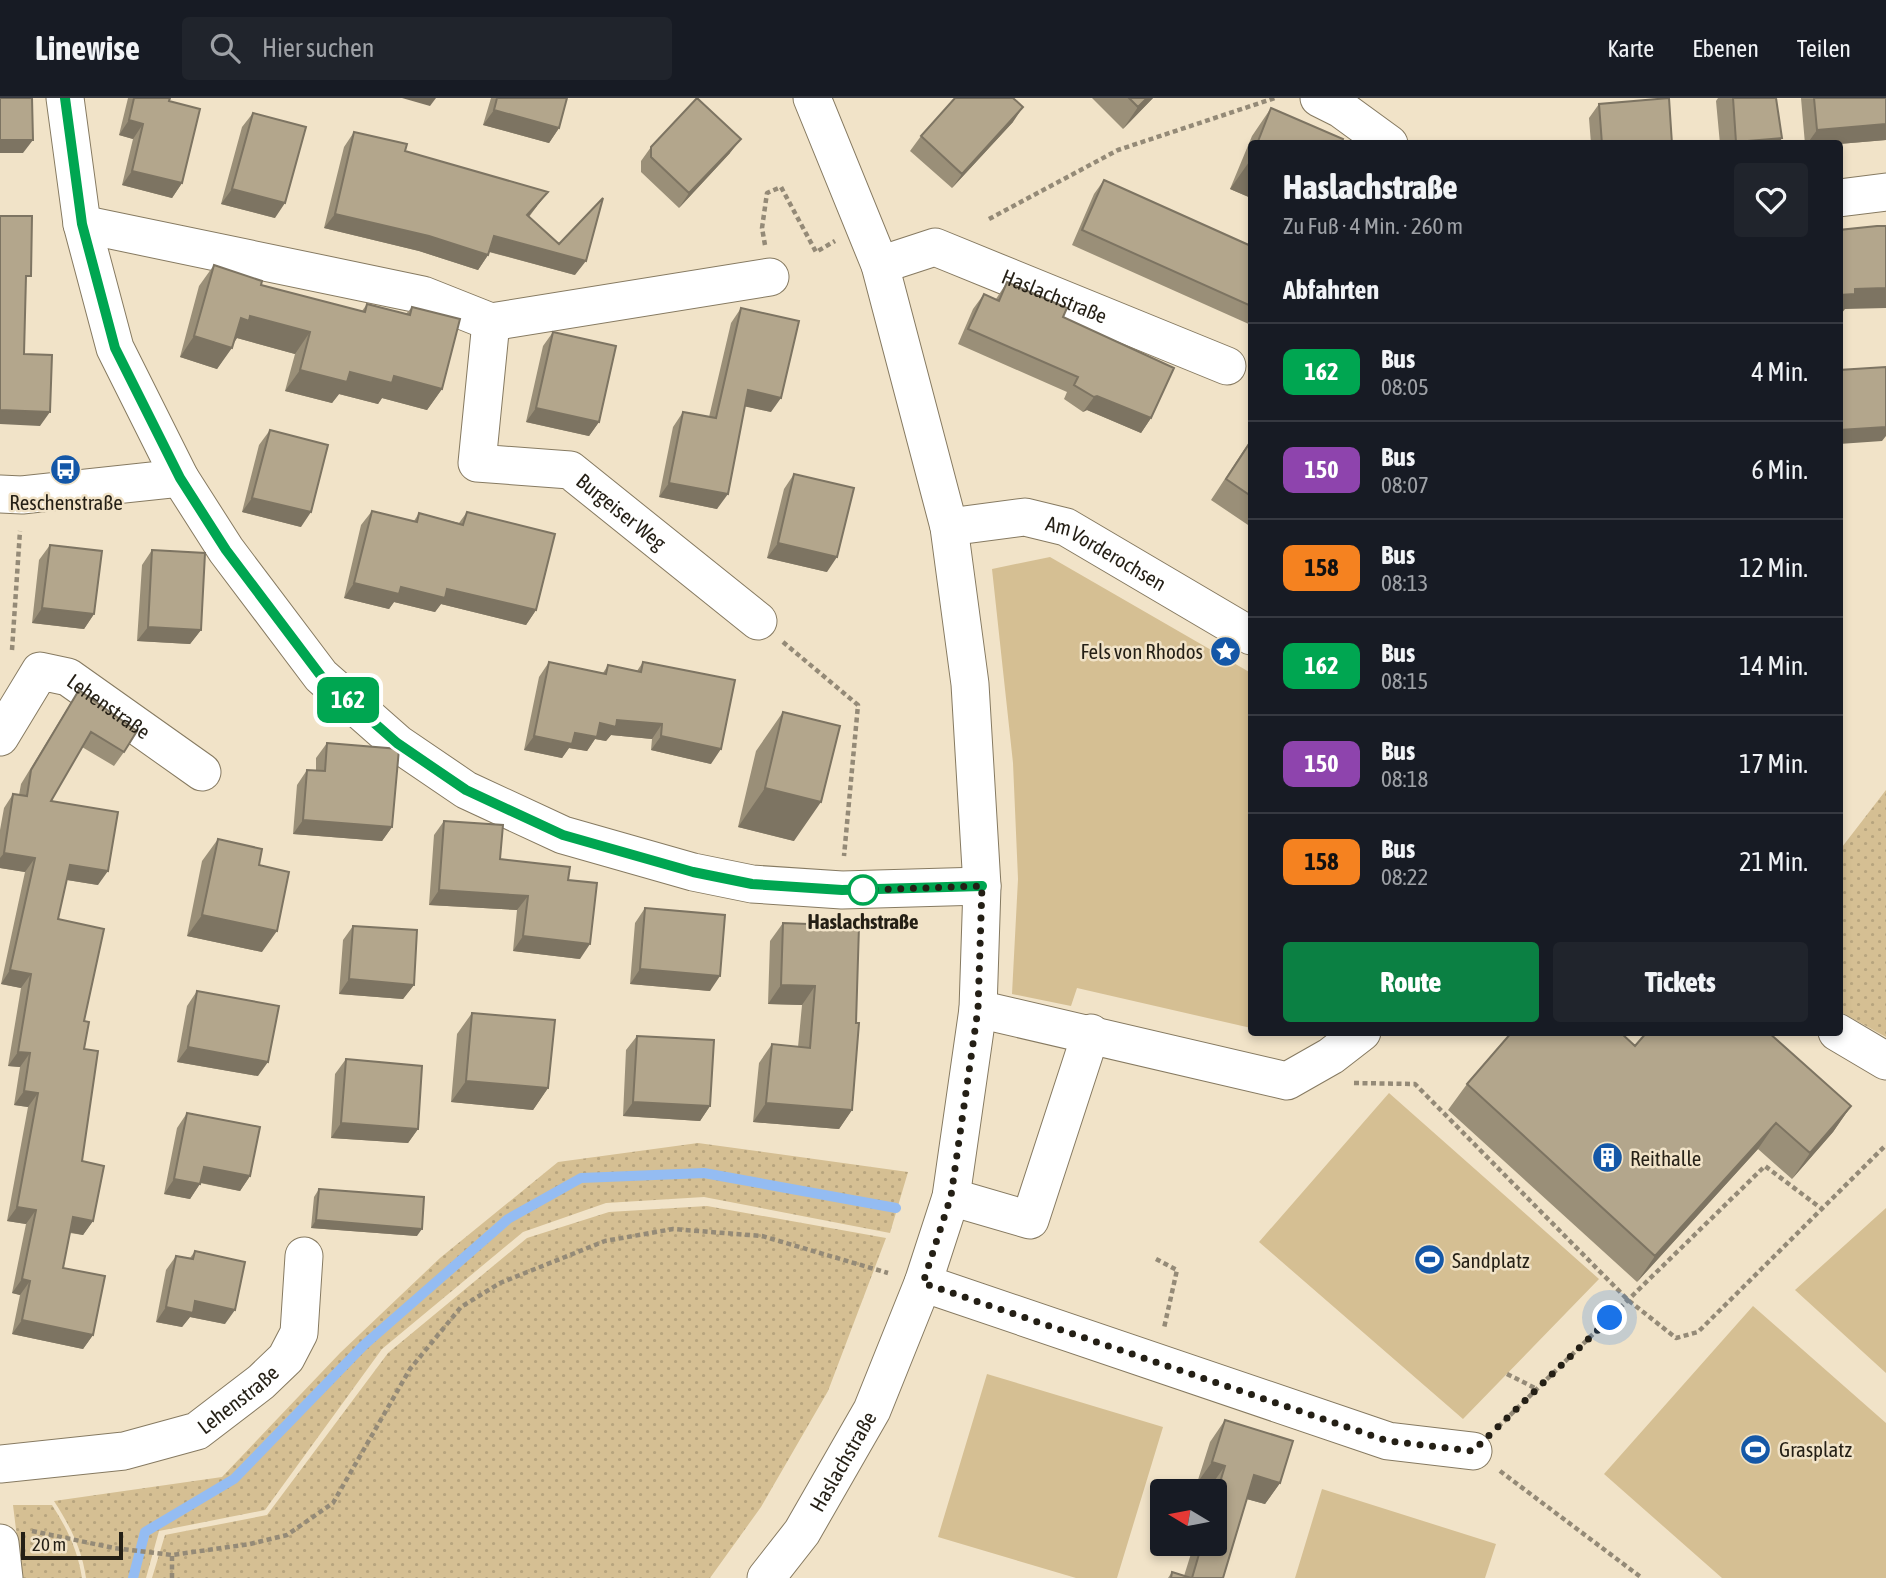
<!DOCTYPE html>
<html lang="de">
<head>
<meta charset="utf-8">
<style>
  body { margin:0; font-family:"Asap Condensed",sans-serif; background:#20242c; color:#f1f3f6; height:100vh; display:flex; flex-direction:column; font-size:26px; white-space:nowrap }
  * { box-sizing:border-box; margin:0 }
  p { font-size:23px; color:#9ea1a6 }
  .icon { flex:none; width:38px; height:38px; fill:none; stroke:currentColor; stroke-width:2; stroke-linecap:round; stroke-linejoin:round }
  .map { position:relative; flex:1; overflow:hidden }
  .sheet { position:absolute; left:1248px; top:42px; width:595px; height:896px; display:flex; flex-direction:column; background:#171b24; border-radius:7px; box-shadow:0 4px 10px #0003 }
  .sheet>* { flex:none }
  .badge { padding:0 14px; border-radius:10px; font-size:24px; line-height:46px }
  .needle { width:46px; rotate:280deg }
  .tools { position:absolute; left:1150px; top:1381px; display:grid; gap:14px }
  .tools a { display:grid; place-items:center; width:77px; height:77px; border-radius:7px; background:#171b24; box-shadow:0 4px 10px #0003; font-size:35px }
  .scale { position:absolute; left:21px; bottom:18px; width:102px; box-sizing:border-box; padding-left:7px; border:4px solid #241f15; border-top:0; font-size:19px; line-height:24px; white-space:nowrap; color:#241f15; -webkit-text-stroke:5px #f1e3c8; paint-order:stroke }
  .you { position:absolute; width:35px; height:35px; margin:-18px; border:5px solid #fff; border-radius:50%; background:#1a73e8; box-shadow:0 0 0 10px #1a73e833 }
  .map>.badge { position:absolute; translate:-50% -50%; box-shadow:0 0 0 4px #fff }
  h2 { padding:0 35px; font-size:26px; line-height:63px }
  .round { display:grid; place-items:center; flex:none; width:74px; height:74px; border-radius:7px; background:#20242c }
  .headline { display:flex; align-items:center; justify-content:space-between; height:119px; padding:0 35px }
  h1 { font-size:33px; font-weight:800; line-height:52px }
  .primary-button { display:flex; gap:14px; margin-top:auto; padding:14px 35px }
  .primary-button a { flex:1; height:80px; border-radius:7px; background:#0b8043; color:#fff; font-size:28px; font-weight:800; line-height:80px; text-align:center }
  .primary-button a+a { background:#20242c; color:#f1f3f6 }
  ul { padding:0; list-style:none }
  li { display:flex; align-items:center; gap:21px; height:98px; padding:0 35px; border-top:2px solid #363941 }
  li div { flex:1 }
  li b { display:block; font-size:26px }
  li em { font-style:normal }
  li .badge { min-width:77px; font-weight:700; text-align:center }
  header { display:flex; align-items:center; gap:42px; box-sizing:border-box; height:98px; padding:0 35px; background:#171b24; border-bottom:2px solid #363941 }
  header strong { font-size:33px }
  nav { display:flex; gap:38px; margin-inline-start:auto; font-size:24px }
  .search { width:490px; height:63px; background:#20242c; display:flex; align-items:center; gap:18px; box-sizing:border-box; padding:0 24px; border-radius:7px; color:#9ea1a6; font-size:26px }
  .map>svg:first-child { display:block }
  .grass { fill:url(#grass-dots) }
  .green { fill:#d5bf93 }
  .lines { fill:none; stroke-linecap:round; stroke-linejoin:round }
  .stream { stroke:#94bcf2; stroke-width:10 }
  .minor-casing { stroke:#867a61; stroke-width:39 }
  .path { stroke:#948a77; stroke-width:4.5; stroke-dasharray:5 3.5; stroke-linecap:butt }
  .minor { stroke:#fff; stroke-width:37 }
  .wall { fill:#9a8f78 }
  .shaded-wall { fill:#7d7462 }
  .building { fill:#b3a68c; stroke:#7d7462; stroke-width:2 }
  .line-casing { stroke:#fff; stroke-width:16 }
  .line { stroke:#00a651; stroke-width:10 }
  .walk { stroke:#241f15; stroke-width:7; stroke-dasharray:0 12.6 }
  .stop-dot { fill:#fff; stroke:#00a651; stroke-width:3.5 }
  .labels { text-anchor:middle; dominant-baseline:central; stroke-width:5; stroke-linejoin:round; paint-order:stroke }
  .street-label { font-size:21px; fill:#241f15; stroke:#f1e3c8 }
  .poi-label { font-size:21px; fill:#241f15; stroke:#f1e3c8; text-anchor:start }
  .stop-label { font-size:21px; font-weight:bold; fill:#241f15; stroke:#f1e3c8 }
</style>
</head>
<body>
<header>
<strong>Linewise</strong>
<div class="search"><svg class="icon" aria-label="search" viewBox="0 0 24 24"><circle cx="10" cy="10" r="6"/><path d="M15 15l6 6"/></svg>Hier suchen</div>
<nav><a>Karte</a><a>Ebenen</a><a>Teilen</a></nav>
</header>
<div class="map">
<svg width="1886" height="1480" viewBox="0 0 1886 1480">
  <defs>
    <pattern id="grass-dots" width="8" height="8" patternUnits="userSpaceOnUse" patternTransform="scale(1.75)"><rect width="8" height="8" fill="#d5bf93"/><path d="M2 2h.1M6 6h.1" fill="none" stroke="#b7a47e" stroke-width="1.8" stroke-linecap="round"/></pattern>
  </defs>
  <rect width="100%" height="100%" fill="#f1e3c8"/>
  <path class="grass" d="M1886,692V939L1839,913V753Z
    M698,1045L908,1074L890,1135L704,1099L606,1105L523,1134L382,1251L265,1412L159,1433L146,1480H86C82,1451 70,1428 54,1403L222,1379L340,1255L440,1160L558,1064Z
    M707,1108L886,1140L828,1293L761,1409L710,1480H152L165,1437L267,1417L388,1255L527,1140L609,1114Z
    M13,1407H52C67,1430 78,1453 82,1480H22Z"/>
  <path class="green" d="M1050,459L1251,575V930L1077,890L1071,908L1012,896L1018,781L1013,665L992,471Z
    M1389,995L1599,1181L1463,1321L1259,1144Z
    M1886,1110V1275L1795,1192Z
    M1753,1208L1886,1325V1480H1722L1604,1376Z
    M987,1276L1163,1329L1117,1480H1076L938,1439Z
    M1322,1391L1496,1446L1485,1480H1295Z"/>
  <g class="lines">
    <path class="stream" d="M133,1480L145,1434L234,1381L364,1247L508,1121L581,1080L704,1075L896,1110"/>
    <defs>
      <g id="minor">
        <path d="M65,0L82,126L115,250L180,380L226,452L321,578L397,645L466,692L563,737L693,774L752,786L842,792L982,788"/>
        <path d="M1319,0L1341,11L1389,46"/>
        <path d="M1839,100L1886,94"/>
        <path d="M82,126L423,197L491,224L770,179"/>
        <path id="s1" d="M880,167L935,149L1227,268"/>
        <path id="s2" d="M491,224L477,365L570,372L758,523"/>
        <path d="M0,396L22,397L180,380"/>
        <path id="s3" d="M949,429L1025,419L1066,429L1251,538"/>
        <path id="s4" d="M0,639L40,573L68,579L202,674"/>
        <path d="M978,911L1287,983L1331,958L1362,934"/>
        <path d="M1837,934L1886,963"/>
        <path d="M951,1099L1030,1122L1091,935"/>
        <path d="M923,1185L1388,1343L1473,1353"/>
        <path id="s5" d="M0,1366L124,1353L197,1333L261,1284L286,1260L299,1235L304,1158"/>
        <path d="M0,1445L4,1480"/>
        <path id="s6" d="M766,1480L802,1434L872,1312L923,1185L951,1099L978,911L982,788L970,586L949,429L880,167L812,0"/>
      </g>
    </defs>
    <use href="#minor" class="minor-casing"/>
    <path class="path" d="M989,121L1118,52L1275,0
      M765,147L762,130L767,95L781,89L816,154L835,143
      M783,544L858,607L844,758
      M12,552L20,433
      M1354,985L1415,986L1628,1202L1676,1240L1698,1234L1886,1047
      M1156,1161L1177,1172L1164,1230
      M1507,1276L1537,1291
      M1498,1329L1765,1068L1822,1111
      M1500,1373L1642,1480
      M32,1433L114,1450L172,1457L250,1446L287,1437L333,1405L410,1271L461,1209L500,1185L605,1143L673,1131L762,1138L888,1175
      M172,1480V1457"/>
    <use href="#minor" class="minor"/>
  </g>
  <path class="wall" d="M128,0H170L169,3L182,85L172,100L122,87L133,41L119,37Z
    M491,0H567L559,30L549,45L483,27Z
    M1092,0H1153L1123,31Z
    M1718,0H1776L1782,40L1778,46H1720L1716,3Z
    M1801,0H1886V42L1839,46H1805Z
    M1599,6L1672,46H1591L1589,20Z
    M1271,10L1341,46H1251V100L1230,91L1252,38Z
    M253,15L275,120L221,106L242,29Z
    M1013,24L952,90L910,53L921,38Z
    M354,34L405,53L537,108L529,119L575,177L489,154L488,157L478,172L419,153L324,130L344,49Z
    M651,49L730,55L679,110L641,74V63Z
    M1104,82L1251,148V227L1072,147L1094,96Z
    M214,167L261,187L362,213L367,206L406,216L412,209L442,291L427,312L382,300L378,306L339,296L332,305L285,293L295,256L237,240L217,271L180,259L199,188Z
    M1007,184L1063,219L1151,320L1141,335L1087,312L1083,314L1064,301L1067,294L958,246L973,211L984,196L996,201Z
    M741,210L771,314L745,308L717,411L659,399L673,329L683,314L709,319L731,225Z
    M553,234L599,324L589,338L526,324L543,248Z
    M270,332L301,429L242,414L259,347Z
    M1251,341V429L1211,402Z
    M794,376L827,474L767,460L784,391Z
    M372,413L414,423L419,415L459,425L467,414L536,512L526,527L441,506L435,514L394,504L389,511L344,500L361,427Z
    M50,447L94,516L84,531L32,525L39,462Z
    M152,452L201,532L190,546L137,543L142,467Z
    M549,564L603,575L608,567L637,573L643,564L711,666L651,652L652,641L611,637L606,643L595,641L587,653L569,650L562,660L524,652L539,579Z
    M79,592L124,654L114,668L82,649L51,703L98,787L67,782L58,821L84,923L82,1063L93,1123L83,1137L70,1135L63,1170L93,1237L83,1251L12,1236L20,1197L12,1195L26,1126L7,1123L28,1009L14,1007L20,969L8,968L21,890L1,886L25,774L0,770V732L4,710L13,696L19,697L21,686L70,606Z
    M783,614L794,743L738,729L756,653Z
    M327,645L392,729L382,743L293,736L297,687L307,672H316V660Z
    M444,723L500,761L568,782L580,861L513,853L517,812L429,807L434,737Z
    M218,741L259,767L262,854L187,838L202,763Z
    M645,810L710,893L630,886L635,825Z
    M783,825L859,828L852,1012L839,1031L753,1024L759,965L772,946L798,949L802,907L768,906L770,843Z
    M353,828L414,887L403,901L339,896L343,842Z
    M197,893L258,978L177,964L187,908Z
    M472,915L548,990L533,1012L451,1004L457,936Z
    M637,938L710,1008L700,1023L623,1018L626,952Z
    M1635,948L1851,1008L1833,1034L1792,1081L1758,1051L1637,1184L1448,1012L1467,986Z
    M346,961L418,1031L408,1045L331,1040L335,976Z
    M187,1015L250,1078L240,1093L200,1085L190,1101L164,1096L177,1030Z
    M319,1091L417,1138L311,1130L314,1099Z
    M195,1153L225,1226L190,1219L182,1229L156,1224L166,1172L176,1158L190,1160Z
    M1225,1322L1280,1385L1265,1406L1247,1401L1223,1480H1168L1172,1474L1184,1478L1194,1446H1214V1393H1209L1210,1389L1197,1385L1210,1344Z"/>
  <path class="shaded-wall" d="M402,0H436L430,8Z
    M1147,0H1153L1123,31L1138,9Z
    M1023,9L1013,24L952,90L962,76Z
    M494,12L559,30L549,45L483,27Z
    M129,22L143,26L133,41L119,37Z
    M1886,26V42L1839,46H1807L1817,32Z
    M1782,40L1778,46H1735L1736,44Z
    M741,41L730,55L679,110L689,95Z
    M0,42H33L23,55H0Z
    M1249,64L1251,65V100L1230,91Z
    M132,73L182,85L172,100L122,87Z
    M232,91L285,105L275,120L221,106Z
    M548,94L537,108L517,132L527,117Z
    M335,116L429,138L488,157L478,172L419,153L324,130Z
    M494,138L586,163L575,177L483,152Z
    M1886,190V210L1845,211L1841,216H1839V197L1855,191Z
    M250,218L310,234L295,256L237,240L234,244L226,241L241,220Z
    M194,238L232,250L217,271L180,259Z
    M300,272L350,274L394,278L442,291L427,312L382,300L378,306L339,296L332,305L285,293Z
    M748,292L781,300L771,314L738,307Z
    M1097,298L1151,320L1141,335L1087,312L1083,314L1094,299Z
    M536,310L599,324L589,338L526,324Z
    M0,312L50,314L40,328L0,326Z
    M1886,329V338L1882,343L1839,346V332Z
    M669,385L728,396L717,411L659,399Z
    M252,400L311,414L301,429L242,414Z
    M778,445L837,459L827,474L767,460Z
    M354,485L447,491L536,512L526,527L441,506L435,514L394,504L389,511L344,500Z
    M42,510L94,516L84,531L32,525Z
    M148,529L201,532L190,546L137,543Z
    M617,622L662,626L652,641L611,637L606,643L595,641L587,653L569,650L562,660L524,652L534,638L575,635L600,625Z
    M661,638L721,651L711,666L651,652Z
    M765,690L821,704L794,743L738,729Z
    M303,722L392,729L382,743L293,736Z
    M4,755L35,760L25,774L0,770V760Z
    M70,767L108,773L98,787L61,781Z
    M439,792L528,798L517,812L429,807Z
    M202,817L277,833L262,854L187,838Z
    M523,838L590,846L580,861L513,853Z
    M640,871L720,878L710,893L630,886Z
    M10,872L31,876L21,890L1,886Z
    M349,881L414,887L403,901L339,896Z
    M781,887L815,888L802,907L768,906Z
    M188,949L268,964L258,978L177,964Z
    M18,954L30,955L20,969L8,968Z
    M466,983L548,990L533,1012L451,1004Z
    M24,993L38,995L28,1009L14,1007Z
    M633,1004L710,1008L700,1023L623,1018Z
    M766,1005L852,1012L839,1031L753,1024Z
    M1851,1008L1833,1034L1792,1081L1810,1055Z
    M341,1025L418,1031L408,1045L331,1040Z
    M1776,1025L1758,1051L1637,1184L1655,1158Z
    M204,1069L250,1078L240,1093L193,1083Z
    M174,1081L200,1086L190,1101L164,1096Z
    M17,1109L36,1112L26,1126L7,1123Z
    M73,1119L93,1123L83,1137L64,1133Z
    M316,1122L422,1131L417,1138L311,1130Z
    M22,1181L30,1183L20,1197L12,1195Z
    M195,1203L235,1212L225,1226L190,1219L182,1229L156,1224L166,1209Z
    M22,1222L93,1237L83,1251L12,1236Z
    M1212,1364L1225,1368L1210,1389L1197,1385Z
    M1254,1377L1280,1385L1265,1406L1239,1399Z"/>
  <path class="building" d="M0,0H32L33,42H0Z
    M134,0H170L169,3L200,11L182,85L132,73L143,26L129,22Z
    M497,0H567L559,30L494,12Z
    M697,0L741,41L689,95L651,59V49Z
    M955,0H1013L1023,9L962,76L921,38Z
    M1129,0H1147L1138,9Z
    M1669,0L1672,46H1602L1599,6Z
    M1733,0H1776L1782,40L1736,44Z
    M1814,0H1886V26L1817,32Z
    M1271,10L1343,41L1341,46H1257Z
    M253,15L306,29L285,105L232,91Z
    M354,34L407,46L405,53L548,94L527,117L559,146L603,100L586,163L494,138L488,157L429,138L335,116Z
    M1104,82L1251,148V208L1082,132Z
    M0,118H32L31,178H26L24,256L52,257L50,314L0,312Z
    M1877,128H1886V190L1855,191V196L1839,197V132Z
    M214,167L262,183L261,187L365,214L367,206L410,217L412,209L460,221L442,291L394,278L392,285L350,274L347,284L300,272L310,234L250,218L249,223L241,220L232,250L194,238Z
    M1007,184L1067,210L1063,219L1174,270L1151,320L1097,298L1094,299L1074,287L1078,279L968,231L984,196L999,203Z
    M741,210L799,223L781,300L748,292L728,396L669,385L683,314L716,320Z
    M553,234L616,248L599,324L536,310Z
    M1886,269V329L1839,332V272Z
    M270,332L328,347L311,414L252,400Z
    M1251,343V398L1226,381Z
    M794,376L854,390L837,459L778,445Z
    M372,413L417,424L419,415L463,427L467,414L555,436L536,512L447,491L445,500L401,489L399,496L354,485Z
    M50,447L102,453L94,516L42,510Z
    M152,452L205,455L201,532L148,529Z
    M549,564L606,576L608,567L641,574L643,564L735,582L721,651L661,638L662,626L617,622L616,629L600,625L597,639L575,635L572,646L534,638Z
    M79,592L137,633L124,654L91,634L51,703L118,714L108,773L70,767L58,821L104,831L84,923L89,924L84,951L98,953L82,1063L104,1068L93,1123L73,1119L63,1170L105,1178L93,1237L22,1222L30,1183L22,1181L36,1112L17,1109L38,995L24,993L30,955L18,954L31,876L10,872L35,760L4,755L13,696L27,698L31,672Z
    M783,614L840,628L821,704L765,690Z
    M327,645L399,651L392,729L303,722L307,672L325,673Z
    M444,723L503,727L500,761L570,769L568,782L597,785L590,846L523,838L528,798L439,792Z
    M218,741L262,751L259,767L289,774L277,833L202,817Z
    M645,810L725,817L720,878L640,871Z
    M783,825L859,828L856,925H859L852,1012L766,1005L772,946L810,950L815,888L781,887Z
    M353,828L417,832L414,887L349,881Z
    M197,893L279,908L268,964L188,949Z
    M472,915L555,922L548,990L466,983Z
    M1512,934H1620L1635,948L1647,934H1768L1851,1008L1810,1055L1776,1025L1655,1158L1467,986Z
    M637,938L714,942L710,1008L633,1004Z
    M346,961L422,968L418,1031L341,1025Z
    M187,1015L260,1029L250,1078L204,1069L200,1086L174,1081Z
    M319,1091L424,1099L422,1131L316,1122Z
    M195,1153L245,1164L235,1212L195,1203L193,1215L166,1209L176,1158L193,1161Z
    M1225,1322L1293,1343L1280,1385L1254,1377L1223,1480H1192L1202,1446H1214V1404L1225,1368L1212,1364Z
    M1172,1474L1191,1480H1171Z"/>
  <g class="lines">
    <defs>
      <path id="line" d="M65,0L82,126L115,250L180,380L226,452L321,578L397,645L466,692L563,737L693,774L752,786L842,792L982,788"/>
    </defs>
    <use href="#line" class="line-casing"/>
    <use href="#line" class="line"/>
    <path class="walk" d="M863,792L982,788L978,911L951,1098L923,1185L1388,1343L1473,1353L1610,1220"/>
  </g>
  <defs>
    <symbol id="bus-disc" viewBox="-11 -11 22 22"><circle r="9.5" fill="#1457a7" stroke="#f1e3c8"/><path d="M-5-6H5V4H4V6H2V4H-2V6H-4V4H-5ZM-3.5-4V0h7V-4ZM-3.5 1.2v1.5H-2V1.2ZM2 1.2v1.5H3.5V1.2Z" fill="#fff"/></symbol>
    <symbol id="sight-disc" viewBox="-11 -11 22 22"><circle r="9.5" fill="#1457a7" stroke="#f1e3c8"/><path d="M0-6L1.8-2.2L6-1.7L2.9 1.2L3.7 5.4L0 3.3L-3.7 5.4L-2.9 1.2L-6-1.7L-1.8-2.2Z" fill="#fff"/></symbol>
    <symbol id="building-disc" viewBox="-11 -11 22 22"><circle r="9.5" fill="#1457a7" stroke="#f1e3c8"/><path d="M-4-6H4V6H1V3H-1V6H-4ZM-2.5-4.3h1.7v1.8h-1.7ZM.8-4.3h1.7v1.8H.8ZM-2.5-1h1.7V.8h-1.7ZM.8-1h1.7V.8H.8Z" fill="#fff"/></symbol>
    <symbol id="stadium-disc" viewBox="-11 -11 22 22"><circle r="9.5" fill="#1457a7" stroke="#f1e3c8"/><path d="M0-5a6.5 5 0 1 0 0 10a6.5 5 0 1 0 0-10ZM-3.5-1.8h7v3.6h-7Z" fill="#fff"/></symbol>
  </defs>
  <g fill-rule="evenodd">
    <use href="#bus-disc" x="48" y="354" width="35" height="35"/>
    <use href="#sight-disc" x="1208" y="536" width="35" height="35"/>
    <use href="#building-disc" x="1590" y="1042" width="35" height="35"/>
    <use href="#stadium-disc" x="1412" y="1144" width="35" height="35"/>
    <use href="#stadium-disc" x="1738" y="1334" width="35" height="35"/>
  </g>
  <circle class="stop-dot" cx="863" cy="792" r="14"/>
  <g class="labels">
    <g class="street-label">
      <text stroke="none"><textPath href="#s1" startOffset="187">Haslachstraße</textPath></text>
      <text stroke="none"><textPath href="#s2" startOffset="301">Burgeiser Weg</textPath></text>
      <text stroke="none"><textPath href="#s3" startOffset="166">Am Vorderochsen</textPath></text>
      <text stroke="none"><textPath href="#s4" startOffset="156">Lehenstraße</textPath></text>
      <text stroke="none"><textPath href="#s5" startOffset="252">Lehenstraße</textPath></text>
      <text stroke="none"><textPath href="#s6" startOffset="140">Haslachstraße</textPath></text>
    </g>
    <g class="poi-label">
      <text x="66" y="404" text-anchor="middle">Reschenstraße</text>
      <text x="1203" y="553" text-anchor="end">Fels von Rhodos</text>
      <text x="1630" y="1060">Reithalle</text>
      <text x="1452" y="1162">Sandplatz</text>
      <text x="1779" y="1351">Grasplatz</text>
    </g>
    <g class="stop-label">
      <text x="863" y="823">Haslachstraße</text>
    </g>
  </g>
</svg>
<div class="tools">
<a><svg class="needle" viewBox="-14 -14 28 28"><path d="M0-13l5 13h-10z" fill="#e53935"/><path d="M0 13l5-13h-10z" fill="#9ea1a6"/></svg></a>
</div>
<div class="scale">20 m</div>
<div class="you" style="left:1610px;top:1220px"></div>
<b class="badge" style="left:348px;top:602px;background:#00a651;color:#fff">162</b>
<section class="sheet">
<div class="headline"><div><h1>Haslachstraße</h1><p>Zu Fuß · 4 Min. · 260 m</p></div><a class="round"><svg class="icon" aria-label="heart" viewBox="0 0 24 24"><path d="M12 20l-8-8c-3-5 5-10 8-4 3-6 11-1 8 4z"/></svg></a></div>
<h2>Abfahrten</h2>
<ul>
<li><span class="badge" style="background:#00a651;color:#fff">162</span><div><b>Bus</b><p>08:05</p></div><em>4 Min.</em></li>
<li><span class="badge" style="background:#8e44ad;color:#fff">150</span><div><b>Bus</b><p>08:07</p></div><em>6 Min.</em></li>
<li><span class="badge" style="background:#f58220;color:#111">158</span><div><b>Bus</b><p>08:13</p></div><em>12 Min.</em></li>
<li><span class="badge" style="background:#00a651;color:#fff">162</span><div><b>Bus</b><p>08:15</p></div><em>14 Min.</em></li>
<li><span class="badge" style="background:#8e44ad;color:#fff">150</span><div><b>Bus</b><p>08:18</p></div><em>17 Min.</em></li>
<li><span class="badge" style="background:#f58220;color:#111">158</span><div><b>Bus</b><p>08:22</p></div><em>21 Min.</em></li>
</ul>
<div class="primary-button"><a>Route</a><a>Tickets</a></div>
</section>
</div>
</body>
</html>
